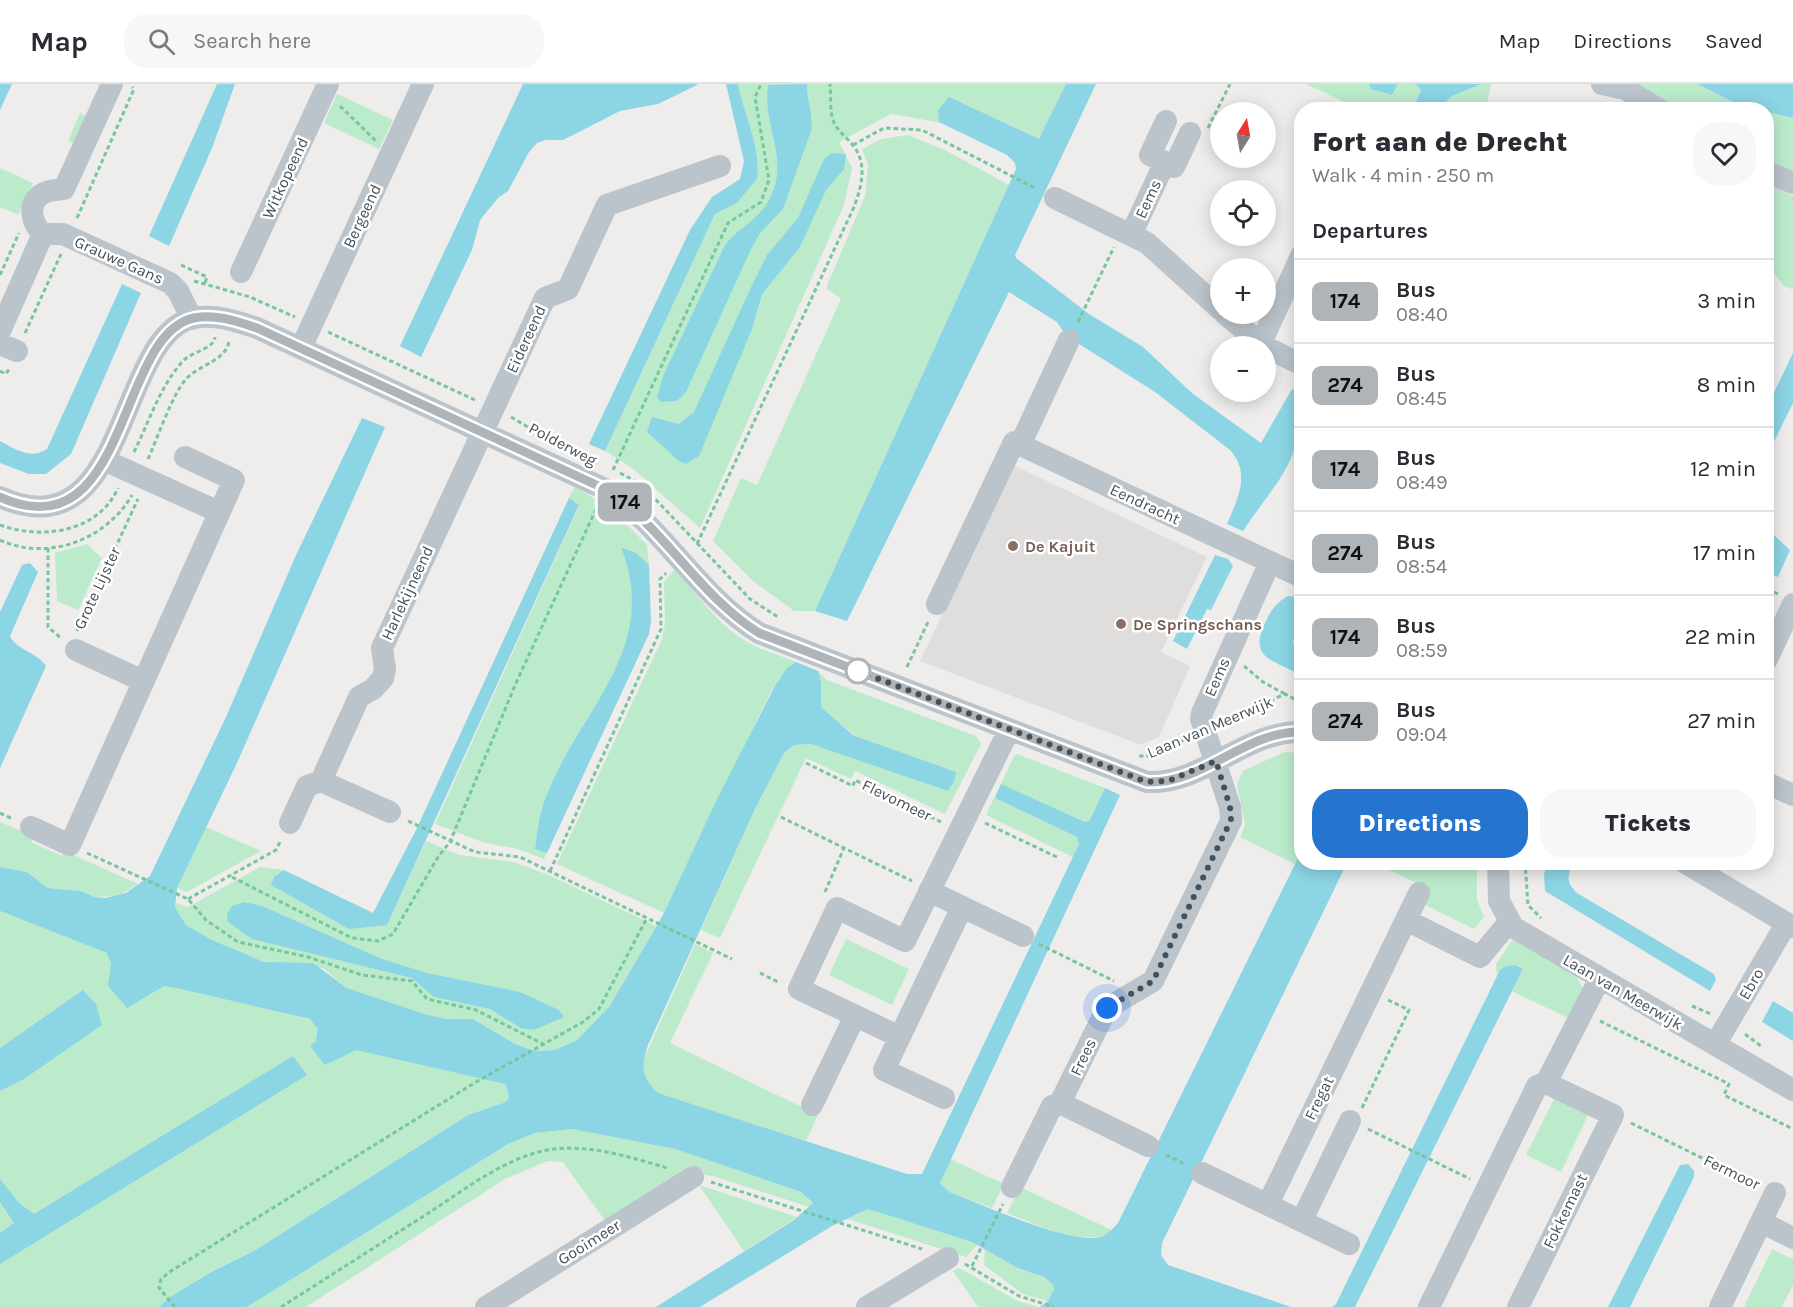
<!DOCTYPE html>
<html lang="en">
<head>
<meta charset="utf-8">
<style>
  body { margin:0; font-family:Karla,sans-serif; background:#f7f7f7; color:#2b2b33; height:100vh; display:flex; flex-direction:column; font-size:22px; white-space:nowrap }
  * { box-sizing:border-box; margin:0 }
  p { font-size:20px; color:#7c7c81 }
  .icon { flex:none; width:33px; height:33px; fill:none; stroke:currentColor; stroke-width:2; stroke-linecap:round; stroke-linejoin:round }
  .map { position:relative; flex:1; overflow:hidden }
  .details { position:absolute; left:1294px; top:18px; width:480px; height:768px; display:flex; flex-direction:column; background:#fff; border-radius:24px; box-shadow:0 3px 15px #0003 }
  .details>* { flex:none }
  .badge { padding:0 12px; border-radius:9px; font-size:21px; line-height:39px }
  .needle { width:39px; rotate:11deg }
  .tools { position:absolute; left:1210px; top:18px; display:grid; gap:12px }
  .tools a { display:grid; place-items:center; width:66px; height:66px; border-radius:50%; background:#fff; box-shadow:0 3px 15px #0003; font-size:30px }
  .you { position:absolute; width:30px; height:30px; margin:-15px; border:4px solid #fff; border-radius:50%; background:#1a73e8; box-shadow:0 0 0 9px #1a73e833 }
  .map>.badge { position:absolute; translate:-50% -50%; box-shadow:0 0 0 3px #fff }
  h2 { padding:0 18px; font-size:22px; line-height:54px }
  .round { display:grid; place-items:center; flex:none; width:63px; height:63px; border-radius:24px; background:#f7f7f7 }
  .summary { display:flex; align-items:center; justify-content:space-between; height:102px; padding:0 18px }
  h1 { font-size:28px; font-weight:800; line-height:45px }
  .cta { display:flex; gap:12px; margin-top:auto; padding:12px 18px }
  .cta a { flex:1; height:69px; border-radius:24px; background:#2575d0; color:#fff; font-size:24px; font-weight:800; line-height:69px; text-align:center }
  .cta a+a { background:#f7f7f7; color:#2b2b33 }
  ul { padding:0; list-style:none }
  li { display:flex; align-items:center; gap:18px; height:84px; padding:0 18px; border-top:2px solid #e1e1e2 }
  li div { flex:1 }
  li b { display:block; font-size:22px }
  li em { font-style:normal }
  li .badge { min-width:66px; font-weight:700; text-align:center }
  header { display:flex; align-items:center; gap:36px; box-sizing:border-box; height:84px; padding:0 30px; background:#fff; border-bottom:2px solid #e1e1e2 }
  header strong { font-size:28px }
  nav { display:flex; gap:33px; margin-inline-start:auto; font-size:21px }
  .search { width:420px; height:54px; background:#f7f7f7; display:flex; align-items:center; gap:15px; box-sizing:border-box; padding:0 21px; border-radius:24px; color:#7c7c81; font-size:22px }
  .map>svg:first-child { display:block }
  .education { fill:#e0dddd }
  .green { fill:#bcebcc }
  .water { fill:#8cd5e5 }
  .lines { fill:none; stroke-linecap:round; stroke-linejoin:round }
  .path { stroke:#77c69c; stroke-width:3; stroke-dasharray:4.5 3; stroke-linecap:butt }
  .minor { stroke:#bbc4cb; stroke-width:22 }
  .line-casing { stroke:#fff; stroke-width:14 }
  .line { stroke:#afb4b9; stroke-width:9 }
  .walk { stroke:#465058; stroke-width:6; stroke-dasharray:0 10.8 }
  .education-dot { fill:#8d6e63; stroke:#fff; stroke-width:2 }
  .stop-dot { fill:#fff; stroke:#afb4b9; stroke-width:3 }
  .labels { text-anchor:middle; dominant-baseline:central; stroke-width:5; stroke-linejoin:round; paint-order:stroke }
  .street-label { font-size:16px; fill:#465058; stroke:#fff }
  .education-label { font-size:16px; font-weight:bold; fill:#785e54; stroke:#fff; text-anchor:start }
</style>
</head>
<body>
<header>
<strong>Map</strong>
<div class="search"><svg class="icon" aria-label="search" viewBox="0 0 24 24"><circle cx="10" cy="10" r="6"/><path d="M15 15l6 6"/></svg>Search here</div>
<nav><a>Map</a><a>Directions</a><a>Saved</a></nav>
</header>
<div class="map">
<svg width="1793" height="1223" viewBox="0 0 1793 1223">
  <rect width="100%" height="100%" fill="#efecec"/>
  <path class="education" d="M1013,381L1207,473L1161,568L1190,582L1159,653L1141,661L920,577Z"/>
  <path class="green" d="M738,0H1067L1039,56L891,30L839,58L852,84L844,121L700,444L632,384L605,367L715,130L737,119L757,95Z
    M1306,0H1369L1372,5L1392,11L1398,0H1415L1421,6L1413,25H1359Z
    M1482,0H1491L1486,25L1440,26L1452,12Z
    M1632,0H1697L1737,20L1760,25H1678Z
    M337,10L393,36L379,65L324,39Z
    M1767,27L1793,34V90L1767,77Z
    M80,29L88,33L76,60L68,57Z
    M908,51L947,67L1009,101L815,527H794L753,497L713,457L741,394L757,401L841,215L826,204L865,112L868,81L862,65L881,55Z
    M0,84L33,99L18,131L0,123Z
    M1767,100L1793,112V204L1791,205L1784,202L1767,180Z
    M575,402L614,428L647,461L649,481L636,469L622,463C662,571 572,632 542,724C538,737 537,752 535,765L547,769L544,775L518,765L485,759L435,740L579,422L569,414Z
    M87,460L102,474L78,526L57,517L55,469Z
    M674,486C697,509 716,539 744,556C760,566 779,571 796,578C773,595 763,626 750,651C720,710 692,769 664,829L557,780L662,555L665,539L664,498Z
    M818,587L827,596L976,652L981,660L945,730L855,687L851,695L806,674L720,854L701,846L756,723L784,669L794,661L811,660L955,688L854,651L821,623V597Z
    M1284,668L1302,669V766L1295,780L1240,753L1245,741L1237,700L1243,687Z
    M1017,670L1105,704L1090,737L1085,738L1002,701L995,714L1077,753L1079,760L1073,773L986,731L1014,672Z
    M0,738L33,752L31,758L62,772L65,767L138,800L118,812L94,813L81,807L48,804L27,788L0,783Z
    M206,743L261,767L187,808L177,804Z
    M426,757L459,771L514,778L551,792L656,842L609,923L594,940L577,956L555,966L535,967L515,960L473,935H447L428,931L347,904L323,884L264,878L212,856L186,841L175,823V819L188,823L260,783L284,786L274,793L387,841Z
    M1374,779H1477V816L1484,833L1474,845L1423,820L1429,805Z
    M0,827L107,869L501,999L506,1001L509,1013L506,1018L468,1031L254,1167L213,1187L170,1213L159,1223H0Z
    M846,855L909,885L892,921L829,891Z
    M1513,855L1575,890L1583,904L1570,935L1512,907L1523,885L1500,886L1497,892L1496,880Z
    M695,860L713,869L670,959L818,1031L806,1057L658,1009L646,998L643,977Z
    M1554,1015L1588,1031L1561,1088L1526,1071Z
    M572,1045L675,1065L801,1108L813,1120L809,1123L713,1092L693,1089L606,1138L563,1078L548,1077L505,1095L306,1223H247L508,1060L535,1049Z
    M950,1075L1004,1100L992,1124L949,1108L940,1099Z
    M699,1101L797,1133L744,1167Z
    M1020,1103L1112,1146C1089,1167 1033,1139 1007,1129Z
    M868,1125L972,1158L977,1161L966,1173L848,1135Z
    M1772,1165L1793,1175V1201L1782,1223H1744Z
    M985,1166C995,1171 1005,1177 1014,1183C1028,1190 1049,1189 1054,1205L1048,1217L1023,1210L984,1181Z
    M959,1184L1018,1217L1039,1223H978L953,1187Z"/>
  <path class="water" d="M0,0H12L0,26Z
    M217,0H235L212,64L169,162L149,152Z
    M523,0H699L658,20L620,27L563,56H545L537,59L529,68L508,107L498,114L480,136L472,166L421,273L400,262Z
    M726,0H738C744,32 761,62 757,95L737,119L715,130L605,367L589,360L690,146L712,113L740,95L744,77Z
    M807,0C807,16 812,28 812,44L783,125L760,149L751,165L686,308L677,317L661,318L657,314L663,292L725,161C737,145 758,136 768,118C792,76 762,44 768,1Z
    M1066,0H1096L1015,171L1016,174L1089,230L1143,263L1193,310L1261,359L1292,305L1302,311C1302,381 1278,394 1243,447L1227,440C1238,414 1251,389 1230,366L1155,308L1076,258L1065,250L1057,238L1009,208L847,537L815,527L1016,85L1015,79L1007,71L939,38L938,26L949,13L1039,55Z
    M1369,0H1398L1392,11L1371,5Z
    M1415,0H1482L1452,12L1439,25H1413L1421,6Z
    M1697,0H1793V34L1737,20Z
    M831,69L846,70L844,85L826,106L800,163L762,210L752,245L699,372L686,380L679,377L647,348L652,333L679,340L694,328L753,199L767,171L798,134L824,75Z
    M122,200L141,209L71,370L46,390H29L0,379V357C15,365 31,376 47,365Z
    M1793,269V319L1767,372V323Z
    M362,334L385,343L237,679L177,804L175,823L186,841L212,856L264,878L313,879L347,904L428,931L447,935H473L515,960L535,967L555,966L577,956L609,923L664,829L717,715L775,602L787,584L796,578L818,587L821,597V623L853,651L956,688L954,698L948,707L811,660L794,661L784,669L756,723L648,961C641,982 641,993 658,1009L907,1090H922L1079,760L1077,753L995,714L1001,700L1085,738L1090,736L1105,704L1120,711L940,1099L949,1108C984,1121 1060,1156 1095,1154C1105,1153 1112,1146 1118,1139L1302,766V778L1347,779L1162,1159L1161,1171L1168,1181L1291,1223H1040L1048,1217L1054,1205L1052,1200L1044,1193L1017,1184L972,1158L868,1125L832,1142L700,1223H656L794,1136L813,1119L801,1108L675,1065L572,1045L535,1049L508,1060L247,1223H159L170,1213L213,1187L254,1167L468,1031L506,1018L509,1013L506,1001L501,999L356,966L325,981L310,962L316,957L318,945L310,935L177,904L164,902L127,924L108,902L111,879L107,869L0,827V783L27,788L48,804L81,807L94,813L106,814L126,809L150,792L226,633L297,469Z
    M569,414L579,421L387,841L349,845L271,801L274,793L284,786L373,829L416,746Z
    M1767,445L1790,466L1778,493L1767,488Z
    M621,463L636,469L649,481L651,538L649,550L547,769L535,765C537,752 538,737 542,724C572,631 663,570 621,463Z
    M1215,471L1228,475L1233,482L1211,526L1207,525L1187,565L1173,557Z
    M30,479L38,488L10,552C16,566 37,568 46,582L0,684V528L22,481Z
    M1288,512L1300,513L1301,520L1293,559L1302,566V592C1273,575 1247,575 1266,537C1271,526 1277,518 1288,512Z
    M1548,779H1573C1567,793 1566,798 1577,809L1714,890L1716,896L1710,907L1545,807L1544,790Z
    M244,818L262,822L382,875L427,889L520,908L559,926L564,933L534,946L521,944L490,925L434,913L412,894L252,855L228,838L227,830L232,822Z
    M1515,881L1523,885L1355,1223H1332L1336,1220L1500,886L1507,882Z
    M83,906L96,920L102,941L24,995L0,1007V964Z
    M1773,917L1793,929V957L1762,938Z
    M293,972L307,991L0,1180V1149L14,1139L0,1118V1095L19,1119L34,1130Z
    M1688,1080L1694,1087V1093L1630,1223H1608L1680,1081Z"/>
  <g class="lines">
    <path class="path" d="M340,22L376,57
      M1208,44L1230,0
      M853,61L884,44L922,46L1037,105
      M77,134L134,5L132,3
      M181,181L207,193L205,199
      M0,191L19,149
      M194,197L250,213L295,233
      M1078,238L1114,163
      M328,248L475,316
      M25,249L61,170
      M0,287L6,290L9,285
      M511,333L543,352
      M134,368C149,338 160,302 183,277C191,268 214,265 215,253
      M148,375C157,355 173,309 186,295C200,280 226,277 229,257
      M613,386L728,139L761,118L769,96L755,13L761,0
      M620,389L641,400L750,515L778,533
      M0,441C41,456 98,449 118,404
      M0,456C48,478 106,456 132,411
      M697,460L854,123C862,101 868,79 852,60C844,51 835,45 832,33C830,23 831,10 830,0
      M48,464V543L62,555
      M1767,505L1778,510
      M77,547L138,415
      M1244,582L1263,598L1285,610
      M907,583L928,538
      M1222,638L1285,610L1302,619
      M1139,672H1148L1186,655
      M806,679L853,702L855,696L941,738
      M0,729L13,735
      M781,733L844,764
      M408,737L475,768L520,773L732,875
      M985,739L1059,774
      M87,769L188,815L206,836L238,858L308,873L362,891L412,897L427,915L476,926L543,960
      M1525,778L1528,821L1541,834
      M550,787L661,545L660,495L666,489
      M232,793L352,854L378,857L393,850L438,773L450,758L516,599L597,423
      M825,808L844,764L912,797
      M188,815L276,766L281,756
      M1039,860L1114,897
      M760,889L780,899
      M1692,922L1711,930
      M1600,937L1729,1000L1724,1011L1793,1045
      M1745,950L1761,962
      M1362,1024L1409,926L1388,916
      M1631,1039L1757,1101
      M1368,1045L1470,1095
      M1166,1071L1185,1080
      M711,1098L922,1165
      M965,1180L1019,1212L1054,1223
      M972,1182L1003,1120
      M175,1223L159,1204L161,1195L171,1187L476,998L583,938L599,925L647,834
      M281,1223C330,1192 378,1161 427,1130C464,1106 503,1075 547,1066C586,1059 630,1073 667,1084"/>
    <path class="minor" d="M112,0L64,105C58,106 50,106 44,109C26,117 31,140 43,150H63L170,199L178,207L192,235
      M1602,0L1625,5L1660,26
      M1165,78L1150,71L1166,37
      M1767,88L1793,99
      M1055,114L1147,159L1221,226
      M1131,151L1165,78L1174,83L1190,49
      M241,188L328,0
      M1225,230L1264,262
      M0,247L43,150
      M0,260L17,267
      M1260,261L1302,170
      M1266,263L1302,281
      M301,264L423,0
      M1020,361L1069,256
      M104,376L219,428
      M0,413C130,471 116,249 194,234C216,230 236,237 257,244L605,405C664,443 698,511 759,549L1147,698C1203,701 1246,646 1302,648
      M937,520L1014,358L1270,478
      M76,566L143,597
      M1767,575L1793,520
      M1767,699L1793,711
      M390,728L321,697L359,613L373,605L383,594L385,585L382,564L545,214L568,205L607,121L720,82
      M290,739L307,702L321,697
      M31,743L70,761L234,396L185,373
      M1498,778L1499,817L1513,843L1793,1006
      M1684,778L1793,843
      M929,807L1023,852
      M1406,836L1480,873L1509,838
      M900,953L799,905L837,824L905,857L1009,646
      M1715,961L1786,840
      M1546,999L1600,894
      M944,1014L884,986L962,823
      M1060,1019L1148,1062
      M812,1021L855,932
      M1202,1089L1349,1160
      M1012,1103L1052,1022L1060,1019L1107,924L1153,897L1231,737L1230,723L1201,635L1202,629L1270,478L1302,493
      M1268,1120L1419,809
      M1302,1136L1350,1037
      M1761,1138L1793,1154
      M486,1223L693,1093
      M867,1223L948,1174
      M1429,1223L1537,1002L1546,999L1613,1031L1518,1223
      M1720,1223L1775,1109"/>
  </g>
  <g class="lines">
    <defs>
      <path id="line" d="M0,413C130,471 116,250 194,234C216,230 236,237 257,244L605,405C664,443 698,511 759,549L1147,698C1203,701 1246,646 1302,648"/>
    </defs>
    <use href="#line" class="line-casing"/>
    <use href="#line" class="line"/>
    <path class="walk" d="M858,587L1147,698L1168,697L1216,677L1230,723L1231,736L1153,897L1107,924"/>
  </g>
  <g class="education-dot">
    <circle cx="1013" cy="462" r="6"/>
    <circle cx="1121" cy="540" r="6"/>
  </g>
  <circle class="stop-dot" cx="858" cy="587" r="12"/>
  <g class="labels">
    <g class="street-label">
      <text transform="translate(285 94) rotate(-65)">Witkopeend</text>
      <text transform="translate(1148 115) rotate(-65)">Eems</text>
      <text transform="translate(362 132) rotate(-65)">Bergeend</text>
      <text transform="translate(119 176) rotate(24)">Grauwe Gans</text>
      <text transform="translate(526 255) rotate(-65)">Eidereend</text>
      <text transform="translate(563 360) rotate(28)">Polderweg</text>
      <text transform="translate(1145 420) rotate(25)">Eendracht</text>
      <text transform="translate(97 504) rotate(-65)">Grote Lijster</text>
      <text transform="translate(407 509) rotate(-65)">Harlekijneend</text>
      <text transform="translate(1217 593) rotate(-66)">Eems</text>
      <text transform="translate(1210 643) rotate(-23)">Laan van Meerwijk</text>
      <text transform="translate(897 716) rotate(26)">Flevomeer</text>
      <text transform="translate(1751 900) rotate(-60)">Ebro</text>
      <text transform="translate(1623 908) rotate(30)">Laan van Meerwijk</text>
      <text transform="translate(1083 973) rotate(-64)">Frees</text>
      <text transform="translate(1319 1014) rotate(-64)">Fregat</text>
      <text transform="translate(1732 1088) rotate(26)">Fermoor</text>
      <text transform="translate(1565 1127) rotate(-64)">Fokkemast</text>
      <text transform="translate(589 1158) rotate(-32)">Gooimeer</text>
    </g>
    <g class="education-label">
      <text x="1025" y="462">De Kajuit</text>
      <text x="1133" y="540">De Springschans</text>
    </g>
  </g>
</svg>
<div class="tools">
<a><svg class="needle" viewBox="-14 -14 28 28"><path d="M0-13l5 13h-10z" fill="#e53935"/><path d="M0 13l5-13h-10z" fill="#7c7c81"/></svg></a>
<a><svg class="icon" aria-label="locate" viewBox="0 0 24 24"><circle cx="12" cy="12" r="6"/><path d="M12 2v4M12 18v4M2 12h4M18 12h4"/></svg></a>
<a>+</a>
<a>−</a>
</div>
<div class="you" style="left:1107px;top:924px"></div>
<b class="badge" style="left:625px;top:418px;background:#afb4b9;color:#111">174</b>
<section class="details">
<div class="summary"><div><h1>Fort aan de Drecht</h1><p>Walk · 4 min · 250 m</p></div><a class="round"><svg class="icon" aria-label="heart" viewBox="0 0 24 24"><path d="M12 20l-8-8c-3-5 5-10 8-4 3-6 11-1 8 4z"/></svg></a></div>
<h2>Departures</h2>
<ul>
<li><span class="badge" style="background:#afb4b9;color:#111">174</span><div><b>Bus</b><p>08:40</p></div><em>3 min</em></li>
<li><span class="badge" style="background:#afb4b9;color:#111">274</span><div><b>Bus</b><p>08:45</p></div><em>8 min</em></li>
<li><span class="badge" style="background:#afb4b9;color:#111">174</span><div><b>Bus</b><p>08:49</p></div><em>12 min</em></li>
<li><span class="badge" style="background:#afb4b9;color:#111">274</span><div><b>Bus</b><p>08:54</p></div><em>17 min</em></li>
<li><span class="badge" style="background:#afb4b9;color:#111">174</span><div><b>Bus</b><p>08:59</p></div><em>22 min</em></li>
<li><span class="badge" style="background:#afb4b9;color:#111">274</span><div><b>Bus</b><p>09:04</p></div><em>27 min</em></li>
</ul>
<div class="cta"><a>Directions</a><a>Tickets</a></div>
</section>
</div>
</body>
</html>
